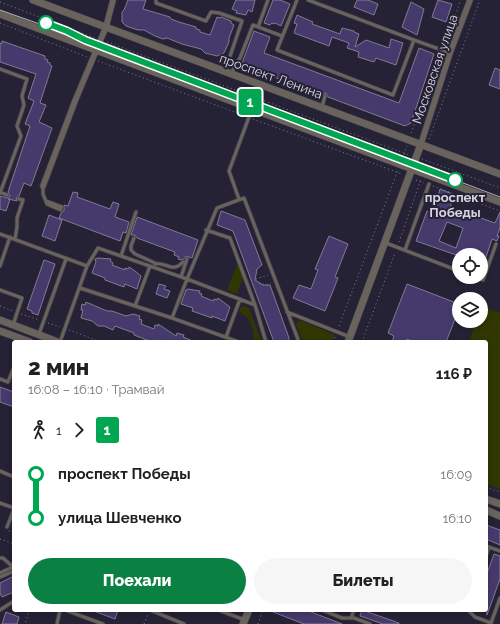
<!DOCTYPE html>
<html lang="ru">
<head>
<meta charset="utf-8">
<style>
  body { margin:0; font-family:Raleway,sans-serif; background:#f6f6f6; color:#202124; height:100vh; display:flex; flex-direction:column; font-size:15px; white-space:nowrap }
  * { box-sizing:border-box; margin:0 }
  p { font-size:13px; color:#757577 }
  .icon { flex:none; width:22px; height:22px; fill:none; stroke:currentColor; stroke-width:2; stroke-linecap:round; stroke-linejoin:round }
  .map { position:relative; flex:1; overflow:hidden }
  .panel { position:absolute; left:12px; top:340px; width:476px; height:272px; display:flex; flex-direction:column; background:#fff; border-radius:4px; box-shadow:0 2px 6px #0003 }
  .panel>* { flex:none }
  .badge { padding:0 8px; border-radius:3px; font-size:14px; line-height:26px }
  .fabs { position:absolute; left:452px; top:248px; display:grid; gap:8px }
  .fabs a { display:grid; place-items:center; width:36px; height:36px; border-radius:50%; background:#fff; box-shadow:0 2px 6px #0003; font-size:20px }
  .map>.badge { position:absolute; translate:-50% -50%; box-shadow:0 0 0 2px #fff }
  .legs { display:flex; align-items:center; gap:6px; height:44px; padding:0 16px; font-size:13px }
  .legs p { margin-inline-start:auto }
  .summary { display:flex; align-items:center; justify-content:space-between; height:68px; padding:0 16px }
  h1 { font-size:22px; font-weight:800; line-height:30px }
  .button { display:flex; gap:8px; margin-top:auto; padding:8px 16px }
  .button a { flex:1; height:46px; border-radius:24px; background:#0b8043; color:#fff; font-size:16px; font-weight:800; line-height:46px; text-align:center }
  .button a+a { background:#f6f6f6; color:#202124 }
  ul { padding:0 16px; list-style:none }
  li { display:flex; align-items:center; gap:14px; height:44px; font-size:15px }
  li i { display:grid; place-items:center; width:6px; height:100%; margin:0 5px; background:currentColor }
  li i::after { content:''; width:10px; height:10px; margin:-5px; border:3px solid; border-radius:50%; background:#fff }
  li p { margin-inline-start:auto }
  li:first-child i { background:linear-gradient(#0000 50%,currentColor 0) }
  li:last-child i { background:linear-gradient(currentColor 50%,#0000 0) }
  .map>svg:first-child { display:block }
  .green { fill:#313700 }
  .building { fill:#463a6c; stroke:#7f7b93; fill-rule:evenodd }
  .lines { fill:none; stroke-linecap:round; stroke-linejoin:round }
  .service-casing { stroke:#423f51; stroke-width:4.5 }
  .minor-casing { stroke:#423f51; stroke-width:7 }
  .tertiary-casing { stroke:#423f51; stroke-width:8 }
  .path { stroke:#827f8f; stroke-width:1; stroke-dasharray:1 3; stroke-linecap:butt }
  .service { stroke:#6a635b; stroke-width:3 }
  .minor { stroke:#6a635b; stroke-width:5.5 }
  .tertiary { stroke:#6a635b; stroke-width:7 }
  .tram { stroke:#b3b0be; stroke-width:1 }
  .line-1-casing { stroke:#fff; stroke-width:9 }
  .line-1 { stroke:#00a651; stroke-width:6 }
  .stop-1-dot { fill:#fff; stroke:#00a651; stroke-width:2 }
  .labels { text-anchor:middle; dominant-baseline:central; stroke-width:4; stroke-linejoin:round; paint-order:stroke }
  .street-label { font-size:13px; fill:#d7d5e2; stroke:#262235 }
  .stop-label { font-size:13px; font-weight:bold; fill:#d7d5e2; stroke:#262235 }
</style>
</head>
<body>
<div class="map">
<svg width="500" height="624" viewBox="0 0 500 624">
  <rect width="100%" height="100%" fill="#262235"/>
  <path class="green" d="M238,262L243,278L237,294L227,290Z
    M243,306L249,308L250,311L262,342H253C256,331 250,316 239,312L241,307Z
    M482,306L500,313V489L486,484V342H469L476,321H481Z
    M298,321H302L335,335L332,342H303L296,324Z"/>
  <path class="building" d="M128,0H146L143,9L170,17L171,19L179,22L196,27V29L200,30V32L210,35L217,17L220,18L221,17L231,21V23L234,25L229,38V42L224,53L217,56L205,53L201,49L182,44L167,38L163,39L155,36L144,30H138L126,26L122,22V12L124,10Z
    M236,0H255L252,12L248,10L246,15L236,13L237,11L232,9Z
    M273,0H280L290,4L281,26L275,23L274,24L272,23L270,25L264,23Z
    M357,0H368L378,4L374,15L354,7Z
    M438,0L452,4L446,22L432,17Z
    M411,2L424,9L417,35L402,27Z
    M297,15L313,22L312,24L340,34L342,28L354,31V32L359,34L355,47L366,40L389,48L391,39L403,43L396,65L376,58L374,62L358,57L359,52L347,48L349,43L332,37L329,46L294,33L297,24L294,23Z
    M254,31L270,37L264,53L399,103L419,48L434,54L411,123L405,126L328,97L326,93L322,95L245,66L242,63Z
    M2,41L45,56V59L48,60L47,62L50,63V65L52,66L40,103L46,105L39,122L52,128L31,186L24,183L19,196L16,198L17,201L8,199H10L6,211L0,209V196L7,198L10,196L8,192L30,126L25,124L34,101L28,98L36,74L0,62V43L2,44Z
    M495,68L500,70V89L489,85Z
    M440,189L455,195L450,207L495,223L500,212V228L497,236H499L497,241L492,239L482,269L481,255H459V256L416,241L427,211L433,213ZM447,222L463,228L456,248L439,241Z
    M73,192L78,193L77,197L110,209L113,202L119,204L115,217L129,222L126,233L123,232L120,241L59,218L61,213L64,211V205L68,206Z
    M221,211L245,220L262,265L257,269L255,280L263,285H270L289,338L288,342H274L233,231L217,225Z
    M49,215L62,220L55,241L42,236Z
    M137,217L198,240L192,258L186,256L184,259L181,260L178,259L179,257L174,255L175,252L137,238L135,235H131Z
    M329,236L348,244L335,277L338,278L325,311L293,298L299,285L311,289L318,270L315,269Z
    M98,258L111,259L110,261L113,263L112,265L125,270V268L128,269L129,267L135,271L141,276L137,289L125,284L124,287L105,280V278L92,273L96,262L95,259Z
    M44,260L55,264L38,315L32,313V311L27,309Z
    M159,284L166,286L164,289L170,291L167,298L156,294Z
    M407,284L459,304V309L446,342H414L407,339L406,342H392L394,336L388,333Z
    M188,289L200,291L199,293L202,294L201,296L213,301L214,299L217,300L218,298L230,307L225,321L212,316V318L192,311L193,308L181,304L186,290Z
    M86,302L107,311H112L126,316L133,314L140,316L139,319L142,320L141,324L154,329L155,325L158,326V324L176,336L177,333L184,335L183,337L195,342H161L154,340L152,342L134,335V333L115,326L113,330L104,326H98L92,321L81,318L83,310H81L82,304L85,305Z
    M0,387L14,392V407L0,402Z
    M486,525L500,530V545L486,539Z
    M494,554L500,556V579L487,615L486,576Z
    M14,576V592L2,597L0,593V583Z
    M91,610H118L115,619Z
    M268,610H306L342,624H304Z
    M362,610L399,623V624H383L360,616Z
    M6,612L19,617L17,624H2Z"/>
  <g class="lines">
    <defs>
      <path id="service" d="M156,0V3L206,21L211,12L219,13L242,21L225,71
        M297,0L277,50L393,95L414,40L308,0
        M258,27L268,0
        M414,40L450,53
        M0,69L27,79L22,96L24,105L17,126L21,136L0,193
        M232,74L234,66L240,58L253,25L282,36
        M322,107L325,96
        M43,186V194L47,204L61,210
        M0,192L7,195
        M239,199L229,171L249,117
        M46,201L62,207
        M206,230L230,238L255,305L266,342
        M0,234L87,266
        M134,238L131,246V250L135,254L155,263
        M15,239L17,227V218L23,200L19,199
        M386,243L459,271
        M405,250L429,184
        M121,256L136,212
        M155,264C165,261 172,274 183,262
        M0,266L10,237
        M181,277L187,259
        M475,277L483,280L496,244
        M80,288L172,318L239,342
        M0,290L22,298L13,325
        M135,306L150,266
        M287,312L350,337
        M172,318L187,279L217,208L244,198L299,342
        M39,334L66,259
        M226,337L240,299
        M60,342L87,266L98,248L187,279L255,305
        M0,379L8,382L14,367
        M0,471L14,477
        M0,503L14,508
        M7,527L14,509
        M486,546L500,551
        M486,556L489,547
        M0,558H3L13,567
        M0,573L13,567
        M0,577L14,571
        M0,610L14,601
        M65,610L103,624
        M150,610L184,624
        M218,610L245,620
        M322,610L342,618H354L370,624
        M468,610L475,617L491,623
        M351,618L354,610
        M491,623L500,598
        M57,624L60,610"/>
      <path id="minor" d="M421,144L450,53L470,0
        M43,186L75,101L106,27L113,0"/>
      <path id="tertiary" d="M33,0L500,174
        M0,14L500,202
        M0,320L58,342
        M0,331L30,342
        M348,342L421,144
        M486,499L500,504
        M486,510L500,516
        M243,624L249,610"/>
    </defs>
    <use href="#service" class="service-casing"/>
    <use href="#minor" class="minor-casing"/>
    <use href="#tertiary" class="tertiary-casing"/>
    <path class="path" d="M0,2L95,38
      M0,23L87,57
      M107,42L409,155
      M444,45L461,0
      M98,61L245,116
      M253,119L402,174
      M411,133L441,54
      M429,139L480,0
      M403,158L407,146
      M422,159L500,188
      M416,180L424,183
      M433,186L500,211
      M399,242L421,179
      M256,279L268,275
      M259,283L265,285L271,284
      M0,306L13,311
      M21,314L39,320
      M48,323L60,327
      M339,326L398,170
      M69,330L101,342
      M334,342L335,337
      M362,342L395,253
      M486,487L500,492
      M9,531L14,533
      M0,539L14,544
      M23,610L29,612L25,624
      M144,624L148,614
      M258,624L263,610"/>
    <use href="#service" class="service"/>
    <use href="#minor" class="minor"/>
    <use href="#tertiary" class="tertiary"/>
    <path class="tram" d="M0,10L99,45L500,197"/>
  </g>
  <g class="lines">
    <defs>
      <path id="line-1" d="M46,23L67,31L85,40L455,180"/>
    </defs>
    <use href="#line-1" class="line-1-casing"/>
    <use href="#line-1" class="line-1"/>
  </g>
  <g class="stop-1-dot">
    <circle cx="46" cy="23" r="7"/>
    <circle cx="455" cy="180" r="7"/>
  </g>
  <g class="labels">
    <g class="street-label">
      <text transform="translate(435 69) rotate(-71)">Московская улица</text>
      <text transform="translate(271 76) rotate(20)">проспект Ленина</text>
    </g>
    <g class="stop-label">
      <text x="455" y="197">проспект<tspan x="455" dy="15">Победы</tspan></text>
    </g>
  </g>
</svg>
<div class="fabs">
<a><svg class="icon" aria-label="locate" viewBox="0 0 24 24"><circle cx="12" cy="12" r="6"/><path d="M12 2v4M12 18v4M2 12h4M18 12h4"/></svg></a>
<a><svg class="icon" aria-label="layers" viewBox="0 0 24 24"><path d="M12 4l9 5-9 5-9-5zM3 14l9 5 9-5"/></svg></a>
</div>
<b class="badge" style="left:250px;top:102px;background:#00a651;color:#fff">1</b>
<section class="panel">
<div class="summary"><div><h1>2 мин</h1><p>16:08 – 16:10 · Трамвай</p></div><b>116 ₽</b></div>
<div class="legs"><svg class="icon" aria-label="walk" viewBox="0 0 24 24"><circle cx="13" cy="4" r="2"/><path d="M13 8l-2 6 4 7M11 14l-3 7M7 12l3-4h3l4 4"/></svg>1<svg class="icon" aria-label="forward" viewBox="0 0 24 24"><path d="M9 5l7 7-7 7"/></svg><b class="badge" style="background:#00a651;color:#fff">1</b></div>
<ul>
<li><i style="color:#00a651"></i><b>проспект Победы</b><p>16:09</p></li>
<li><i style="color:#00a651"></i><b>улица Шевченко</b><p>16:10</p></li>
</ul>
<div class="button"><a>Поехали</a><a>Билеты</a></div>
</section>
</div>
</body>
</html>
